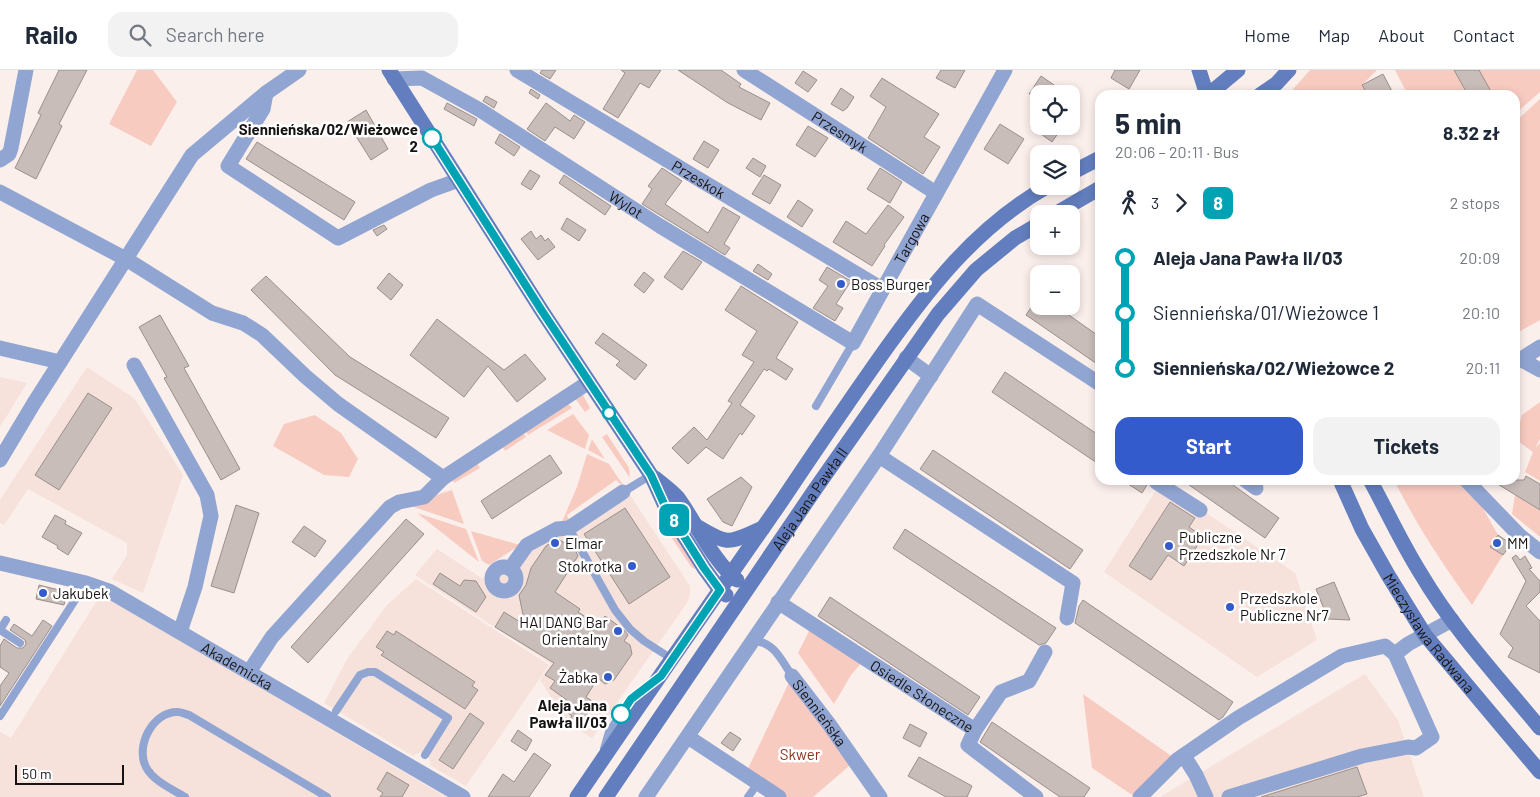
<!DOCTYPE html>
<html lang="en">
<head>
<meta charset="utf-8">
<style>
  body { margin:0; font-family:Barlow,sans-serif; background:#f2f2f3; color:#1f2937; height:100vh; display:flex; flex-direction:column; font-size:19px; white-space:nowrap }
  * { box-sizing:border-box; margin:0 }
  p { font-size:16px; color:#747a83 }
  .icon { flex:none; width:28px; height:28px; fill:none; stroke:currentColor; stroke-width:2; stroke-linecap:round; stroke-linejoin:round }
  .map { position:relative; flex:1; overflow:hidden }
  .side { position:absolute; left:1095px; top:20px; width:425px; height:395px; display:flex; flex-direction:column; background:#fff; border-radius:15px; box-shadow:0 2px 8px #0003 }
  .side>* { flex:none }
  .badge { padding:0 10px; border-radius:8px; font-size:18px; line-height:32px }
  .controls { position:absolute; left:1030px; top:15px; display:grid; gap:10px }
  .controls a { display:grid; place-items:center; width:50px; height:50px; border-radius:10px; background:#fff; box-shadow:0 2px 8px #0003; font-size:25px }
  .scale { position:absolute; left:15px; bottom:12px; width:109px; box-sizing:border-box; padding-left:5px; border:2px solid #171312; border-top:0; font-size:14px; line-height:18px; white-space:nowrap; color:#171312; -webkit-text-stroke:4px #fff; paint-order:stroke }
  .map>.badge { position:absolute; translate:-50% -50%; box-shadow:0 0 0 2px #fff }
  .legs { display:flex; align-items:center; gap:8px; height:55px; padding:0 20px; font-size:16px }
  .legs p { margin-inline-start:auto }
  .headline { display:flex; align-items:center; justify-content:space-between; height:85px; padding:0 20px }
  h1 { font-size:28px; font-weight:700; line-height:38px }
  .cta { display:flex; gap:10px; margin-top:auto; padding:10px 20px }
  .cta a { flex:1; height:58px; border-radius:15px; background:#335bcb; color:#fff; font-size:20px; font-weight:700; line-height:58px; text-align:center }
  .cta a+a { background:#f2f2f3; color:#1f2937 }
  ul { padding:0 20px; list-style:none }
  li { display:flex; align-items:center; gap:18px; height:55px; font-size:19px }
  li i { display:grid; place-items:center; width:8px; height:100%; margin:0 6px; background:currentColor }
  li i::after { content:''; width:12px; height:12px; margin:-6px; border:4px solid; border-radius:50%; background:#fff }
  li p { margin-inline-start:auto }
  li:first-child i { background:linear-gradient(#0000 50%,currentColor 0) }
  li:last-child i { background:linear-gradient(currentColor 50%,#0000 0) }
  header { display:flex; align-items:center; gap:30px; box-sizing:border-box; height:70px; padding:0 25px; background:#fff; border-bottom:1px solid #e0e1e3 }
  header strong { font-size:24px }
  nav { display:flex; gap:28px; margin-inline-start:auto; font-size:18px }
  .search { width:350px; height:45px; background:#f2f2f3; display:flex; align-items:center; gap:12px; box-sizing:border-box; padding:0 18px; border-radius:15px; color:#747a83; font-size:19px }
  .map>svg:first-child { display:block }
  .built { fill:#f6e1db }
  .green { fill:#f8cbc1 }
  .building { fill:#c9bdba; stroke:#9a8f8c }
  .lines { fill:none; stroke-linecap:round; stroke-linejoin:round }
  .lane { stroke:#90a5d1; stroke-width:8 }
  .street { stroke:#90a5d1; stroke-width:15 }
  .secondary { stroke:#627ebe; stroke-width:15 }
  .line-1-casing { stroke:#fff; stroke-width:11 }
  .line-1 { stroke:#00a3b4; stroke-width:8 }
  .stop-1-dot { fill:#fff; stroke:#00a3b4; stroke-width:2.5 }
  .poi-dot { fill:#335bcb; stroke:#fff; stroke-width:2 }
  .labels { text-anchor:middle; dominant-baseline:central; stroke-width:5; stroke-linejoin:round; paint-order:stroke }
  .stop-label { font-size:15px; font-weight:bold; fill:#171312; stroke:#fff; text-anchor:end }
  .street-label { font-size:15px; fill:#171312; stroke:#fff }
  .poi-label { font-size:15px; fill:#171312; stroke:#fff; text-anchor:start }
  .park-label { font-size:15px; fill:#8b3421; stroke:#fff }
</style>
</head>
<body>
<header>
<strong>Railo</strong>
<div class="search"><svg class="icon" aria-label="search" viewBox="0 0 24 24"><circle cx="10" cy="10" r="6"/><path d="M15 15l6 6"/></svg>Search here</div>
<nav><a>Home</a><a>Map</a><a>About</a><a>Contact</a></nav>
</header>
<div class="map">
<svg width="1540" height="727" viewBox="0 0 1540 727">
  <rect width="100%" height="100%" fill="#fbefec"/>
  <path class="built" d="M87,297L134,328L183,405L143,523L112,509L127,485V473L28,419L4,455L0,453V430Z
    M0,307L27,313L0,357Z
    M1160,414L1205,442L1295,503L1317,570L1257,607L1104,502Z
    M630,425L690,516V524L687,533L592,668L567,652L540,610L551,594L415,505L437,479L483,509L491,497L529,480L554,464L579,460Z
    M416,509L549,595L466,716L431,696L429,688L420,682L413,686L324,633L347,589L387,535Z
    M101,524L446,727H0V662L11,668Z
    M1365,604L1398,650L1424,727H1160Z"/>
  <path class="green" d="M137,0H153L177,32L151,76L109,54Z
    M1310,0H1377L1362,15L1368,25H1288Z
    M1395,0H1540V22L1515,44V25H1408Z
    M1540,29V250L1515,264V52Z
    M583,325L590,338L585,342L574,327Z
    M567,332L572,338L528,365L525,361Z
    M1540,332V369L1535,378L1540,373V411L1525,402L1533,382L1515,369L1522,345Z
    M573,344L589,365L585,379L547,360Z
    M315,345L341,363L358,389L349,407L324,405L273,376L284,354Z
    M523,362L526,367L505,381L502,376Z
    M607,364L629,398L630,408L602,367Z
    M592,369L605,389L588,380Z
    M587,384L609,394L623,415L620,414L616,410L567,445L569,450L561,454L577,417Z
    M477,393L480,398L454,413L452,409Z
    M1394,410H1456L1481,435L1498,465L1490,477L1503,485L1472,535C1443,495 1416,454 1394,410Z
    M452,420L464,454L408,435V434Z
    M1515,425L1540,440V467L1512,444Z
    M417,443L466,459L479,492Z
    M665,448L696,499L692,498L659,449Z
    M471,461L520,475L489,495L482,491Z
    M812,555L865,589L851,605L834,634L798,583Z
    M792,606L855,691L813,727H779L745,705Z
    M1083,624L1177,690L1135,727L1092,698Z"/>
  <path class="building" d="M59,0H87L59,54L62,56L36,109L15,98L41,45L38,43Z
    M542,0H556L550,9L540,3Z
    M621,0H661L649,18L640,13L618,48L603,39L625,3Z
    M678,0H721L741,14L739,17L770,33L761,50L728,33Z
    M941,0H965L955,18L936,8Z
    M1115,0H1140L1129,19L1111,8Z
    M1454,0H1479L1493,25H1468Z
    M803,1L817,10L808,22L795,13Z
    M1383,4L1394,25H1368L1362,15Z
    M1041,6L1067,24H1029Z
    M882,8L939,44L924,67L940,77L923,104L868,68L886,37L870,26Z
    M841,18L854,27L847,38L843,41L831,34Z
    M531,19L540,25L538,29L529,23Z
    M486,26L497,32L494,38L483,31Z
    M447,33L477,49L474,56L444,39Z
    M546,33L570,51L574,45L585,52L574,69L555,57L545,71L527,59Z
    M366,40L388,79L371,90L347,52Z
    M1000,54L1024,69L1008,94L984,79Z
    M808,56L828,68L815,87L796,75Z
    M1030,56H1063L1052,72Z
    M500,64L520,77L514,86L495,73Z
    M704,71L719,80L708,98L693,89Z
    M257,72L355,132L344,150L246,89Z
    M753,88L766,96L760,107L746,98Z
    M662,98L682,111L665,134L708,163L723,137L740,147L724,174L730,178L725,185L642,134L652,119L648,116Z
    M880,98L902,112L890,133L867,119Z
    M530,100L540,106L531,120L521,114Z
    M564,105L611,136L605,145L559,113Z
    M764,105L781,115L770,134L752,124Z
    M798,130L813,140L802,157L787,147Z
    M888,135L904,147L884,175L885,176L872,196L833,172L846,151L866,164Z
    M567,148L586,160L579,171L561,159Z
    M384,155L387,159L377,166L373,160Z
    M531,161L536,169L541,165L545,171L548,168L555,177L538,190L521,169Z
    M683,181L702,192L682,220L664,207Z
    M758,194L772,204L768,210L753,201Z
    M827,197L851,211L836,234L843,238L835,251L813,238L828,216L819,210Z
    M644,202L654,210L644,223L634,215Z
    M389,203L403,215L391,230L377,218Z
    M266,206L350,287L449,348L436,368L335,305L251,220Z
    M741,216L798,252L776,288L793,299L786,310L769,299L767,301L764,299L740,335L755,346L742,365L740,363L723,389L706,377L688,394L672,378L694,357L707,370L732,333L728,331L754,292L742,285L757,261L725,240Z
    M1032,236H1056L1100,267V296L1026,245Z
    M160,245L189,296L184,298L240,399L221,410L164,308L167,307L139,257Z
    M437,249L504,300L525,284L546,309L517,332L488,296L464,327L410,285Z
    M603,263L647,295L635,310L616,295L620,291L595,273Z
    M1005,302L1100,366V395L992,322Z
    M88,323L112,338L59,420L35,405Z
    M933,380L1083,480L1070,499L920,399Z
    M550,385L562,403L492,449L481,431Z
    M1526,406L1540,414V440L1491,410H1524Z
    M741,407L752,417L732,456L723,452L707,429Z
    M1122,410H1147V415L1142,423Z
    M1182,410H1226L1279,448L1265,468Z
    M1170,432L1195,448L1189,457L1203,467L1184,496L1168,485L1151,510L1129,496Z
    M236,435L259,443L234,523L211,516Z
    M625,438L670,507L629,534L584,464Z
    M55,445L66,451L65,454L82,463L68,485L57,478L58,476L42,467Z
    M406,449L424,464L308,593L291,577Z
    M304,456L326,471L315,487L292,472Z
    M905,459L1056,558L1046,573L1039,575L893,478Z
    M1498,465L1511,474L1503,485L1490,477Z
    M558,469L575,479L578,486L555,522L580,539L578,542L598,555L605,546L624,560L628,565L624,571L630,575L632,584L614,610L605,614L598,608L586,627L595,633L579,656L569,650L572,646L563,639L568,631L550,618L555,611L545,605L554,593L495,557L504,542L525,555L519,525L526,515L531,498L546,476Z
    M1516,485L1520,490L1525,486L1532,498L1529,499L1540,511V522L1526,536L1540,551V603L1508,587L1513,578L1500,564L1526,511L1512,488Z
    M440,503L460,516L464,510L476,511L486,527L476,542L433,514Z
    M1334,512L1350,550L1328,549L1316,519Z
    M39,515L67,522L64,535L36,529Z
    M830,527L980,627L968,645L818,546Z
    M1083,530L1233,632L1223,647L1219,650L1075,553L1079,536Z
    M43,550L52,556L0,636V616L9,603L0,597V576L4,569L17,578H23L26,574L25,570L10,560L14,554L32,566Z
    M387,561L394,565L396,561L475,612L472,616L478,620L465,639L381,585L384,582L376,577Z
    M470,643L484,653L453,699L439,690Z
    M992,652L1090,718L1084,727H1060L980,672Z
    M910,654L927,663L920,677L903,668Z
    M518,660L532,670L526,681L511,671Z
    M730,662L741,669L733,681L721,673Z
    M534,683L551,695L529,727H488L503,704L514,712Z
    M919,687L972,716L967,727H946L908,706Z
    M1357,697L1367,724L1357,727H1261Z
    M387,702L409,715L402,727H380L383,723L377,719Z"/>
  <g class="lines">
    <path class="lane" d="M816,336L853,273
      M623,422L651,405
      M569,458L615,540L630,559L644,571L672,589
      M0,560L20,573
      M0,560L6,550
      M753,571C774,571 782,591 792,606
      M336,641L360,605L368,602H375L448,648L425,685
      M0,646L86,513
      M604,679L609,662L631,629L647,616
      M185,727C172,719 153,711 146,697C135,676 153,641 178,642C181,642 185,644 189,645L327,727
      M748,727L758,713"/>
    <g class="street">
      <path id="s1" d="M517,0L882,219"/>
      <path id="s2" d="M744,0L936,123"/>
      <path id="s3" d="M394,9L422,8L480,40L660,156L853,273L1005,0"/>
      <path d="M266,23L263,39L228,96L338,168L431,120L459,110"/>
      <path d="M0,90L9,84L11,78L26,0"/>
      <path d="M0,122L126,189L212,243L243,253L262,265L305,306L338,334L443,408"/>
      <path d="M0,278L60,292"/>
      <path d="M906,288L931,306"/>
      <path d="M1522,290L1540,300"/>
      <path d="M1515,293L1540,277"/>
      <path d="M134,295L207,425L211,446L195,517L180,562"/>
      <path d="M879,386L1073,513L1067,548"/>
      <path d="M0,390L34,333L192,85L266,23L299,0"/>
      <path d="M1157,410L1156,412L1200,440"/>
      <path d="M1245,410L1256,418"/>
      <path d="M1466,410L1519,465L1540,482"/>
      <path id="s4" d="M0,493L86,513L109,521L463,727"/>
      <circle cx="504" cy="509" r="12"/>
      <path d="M510,499L527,475L557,459L569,458L623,422"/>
      <path id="s5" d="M778,532L975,660L1001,622L1029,611L1045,582"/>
      <path d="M249,602L272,567L390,437L399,432L424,427L443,408L589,312"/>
      <path id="s6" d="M792,606L829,654L880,727"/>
      <path d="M975,660L968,675L1036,727"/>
      <path d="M688,667L779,727"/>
      <path d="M1184,686L1196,705L1206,727"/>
      <path d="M646,727L879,386L977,234L1100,314"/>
      <path d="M1140,727L1177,690L1238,648L1342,586L1385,576L1395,584"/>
      <path d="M1229,727L1362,686L1408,677L1416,678L1432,667L1395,584L1408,574L1452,550"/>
    </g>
    <g class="secondary">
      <path d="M389,0L542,241L651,405L665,436L704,498L720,520L726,525"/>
      <path d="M1199,0L1207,25"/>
      <path d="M1208,25L1238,0"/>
      <path d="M1260,25L1276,14L1289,0"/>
      <path d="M1071,103L1100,88"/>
      <path d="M1055,144L1100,118"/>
      <path d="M655,408C662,414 672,421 678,428C695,451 714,493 737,510"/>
      <path id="s7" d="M1340,410L1362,459L1388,505L1425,565L1540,702"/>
      <path d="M1370,410C1387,441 1402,474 1421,504C1454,560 1499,608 1540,658"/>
      <path d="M698,457C731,477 729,472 763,458"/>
      <path d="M577,727C644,628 713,530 781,432C813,384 845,337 878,290C926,222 974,158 1048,116"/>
      <path id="s8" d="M606,727L816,418L938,244L976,200L1015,168L1039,154"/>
    </g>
  </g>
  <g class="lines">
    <defs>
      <path id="line-1" d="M432,68L542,241L651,405L665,436L704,498L720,520L661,606L631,629L621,644"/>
    </defs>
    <use href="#line-1" class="line-1-casing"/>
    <use href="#line-1" class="line-1"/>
  </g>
  <g class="stop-1-dot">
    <circle cx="432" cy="68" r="9"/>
    <circle cx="609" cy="343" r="6"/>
    <circle cx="621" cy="644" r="9"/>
  </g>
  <g class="poi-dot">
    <circle cx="841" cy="214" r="5"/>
    <circle cx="555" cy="473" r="5"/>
    <circle cx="1497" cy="473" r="5"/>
    <circle cx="1169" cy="476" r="5"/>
    <circle cx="632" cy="496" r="5"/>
    <circle cx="43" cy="523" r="5"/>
    <circle cx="1230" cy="537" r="5"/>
    <circle cx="618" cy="561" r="5"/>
    <circle cx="608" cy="607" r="5"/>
  </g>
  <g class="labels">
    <g class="stop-label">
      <text x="418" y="59">Siennieńska/02/Wieżowce<tspan x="418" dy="17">2</tspan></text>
      <text x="607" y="635">Aleja Jana<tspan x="607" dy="17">Pawła II/03</tspan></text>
    </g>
    <g class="street-label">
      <text stroke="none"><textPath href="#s2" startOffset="114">Przesmyk</textPath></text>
      <text stroke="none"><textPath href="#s1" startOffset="212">Przeskok</textPath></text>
      <text stroke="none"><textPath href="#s3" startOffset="268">Wylot</textPath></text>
      <text stroke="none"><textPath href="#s3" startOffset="654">Targowa</textPath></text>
      <text stroke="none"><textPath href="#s8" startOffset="361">Aleja Jana Pawła II</textPath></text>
      <text stroke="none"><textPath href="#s7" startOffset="178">Mieczysława Radwana</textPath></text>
      <text stroke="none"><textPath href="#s4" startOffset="261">Akademicka</textPath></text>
      <text stroke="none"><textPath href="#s5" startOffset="172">Osiedle Słoneczne</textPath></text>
      <text stroke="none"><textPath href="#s6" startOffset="46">Siennieńska</textPath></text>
    </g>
    <g class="poi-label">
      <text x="851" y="214">Boss Burger</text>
      <text x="1179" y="467">Publiczne<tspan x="1179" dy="17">Przedszkole Nr 7</tspan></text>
      <text x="565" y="473">Elmar</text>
      <text x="1507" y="473">MM</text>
      <text x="622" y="496" text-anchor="end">Stokrotka</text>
      <text x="53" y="523">Jakubek</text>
      <text x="1240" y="528">Przedszkole<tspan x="1240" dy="17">Publiczne Nr7</tspan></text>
      <text x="608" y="552" text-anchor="end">HAI DANG Bar<tspan x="608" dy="17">Orientalny</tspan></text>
      <text x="598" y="607" text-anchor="end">Żabka</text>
    </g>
    <g class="park-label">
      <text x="800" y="684">Skwer</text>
    </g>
  </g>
</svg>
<div class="controls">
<a><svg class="icon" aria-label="locate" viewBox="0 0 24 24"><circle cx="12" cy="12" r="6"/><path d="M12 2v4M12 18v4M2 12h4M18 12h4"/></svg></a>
<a><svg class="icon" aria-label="layers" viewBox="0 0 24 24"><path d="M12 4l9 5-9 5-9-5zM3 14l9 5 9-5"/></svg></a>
<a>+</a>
<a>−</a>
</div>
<div class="scale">50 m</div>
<b class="badge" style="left:674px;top:450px;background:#00a3b4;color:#fff">8</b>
<section class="side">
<div class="headline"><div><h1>5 min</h1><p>20:06 – 20:11 · Bus</p></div><b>8.32 zł</b></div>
<div class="legs"><svg class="icon" aria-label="walk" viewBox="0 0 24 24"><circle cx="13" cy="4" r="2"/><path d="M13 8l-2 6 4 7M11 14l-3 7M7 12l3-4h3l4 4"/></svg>3<svg class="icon" aria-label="forward" viewBox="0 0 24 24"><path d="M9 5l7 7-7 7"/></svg><b class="badge" style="background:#00a3b4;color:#fff">8</b><p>2 stops</p></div>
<ul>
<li><i style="color:#00a3b4"></i><b>Aleja Jana Pawła II/03</b><p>20:09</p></li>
<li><i style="color:#00a3b4"></i><span>Siennieńska/01/Wieżowce 1</span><p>20:10</p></li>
<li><i style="color:#00a3b4"></i><b>Siennieńska/02/Wieżowce 2</b><p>20:11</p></li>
</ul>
<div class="cta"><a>Start</a><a>Tickets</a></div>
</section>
</div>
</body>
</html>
